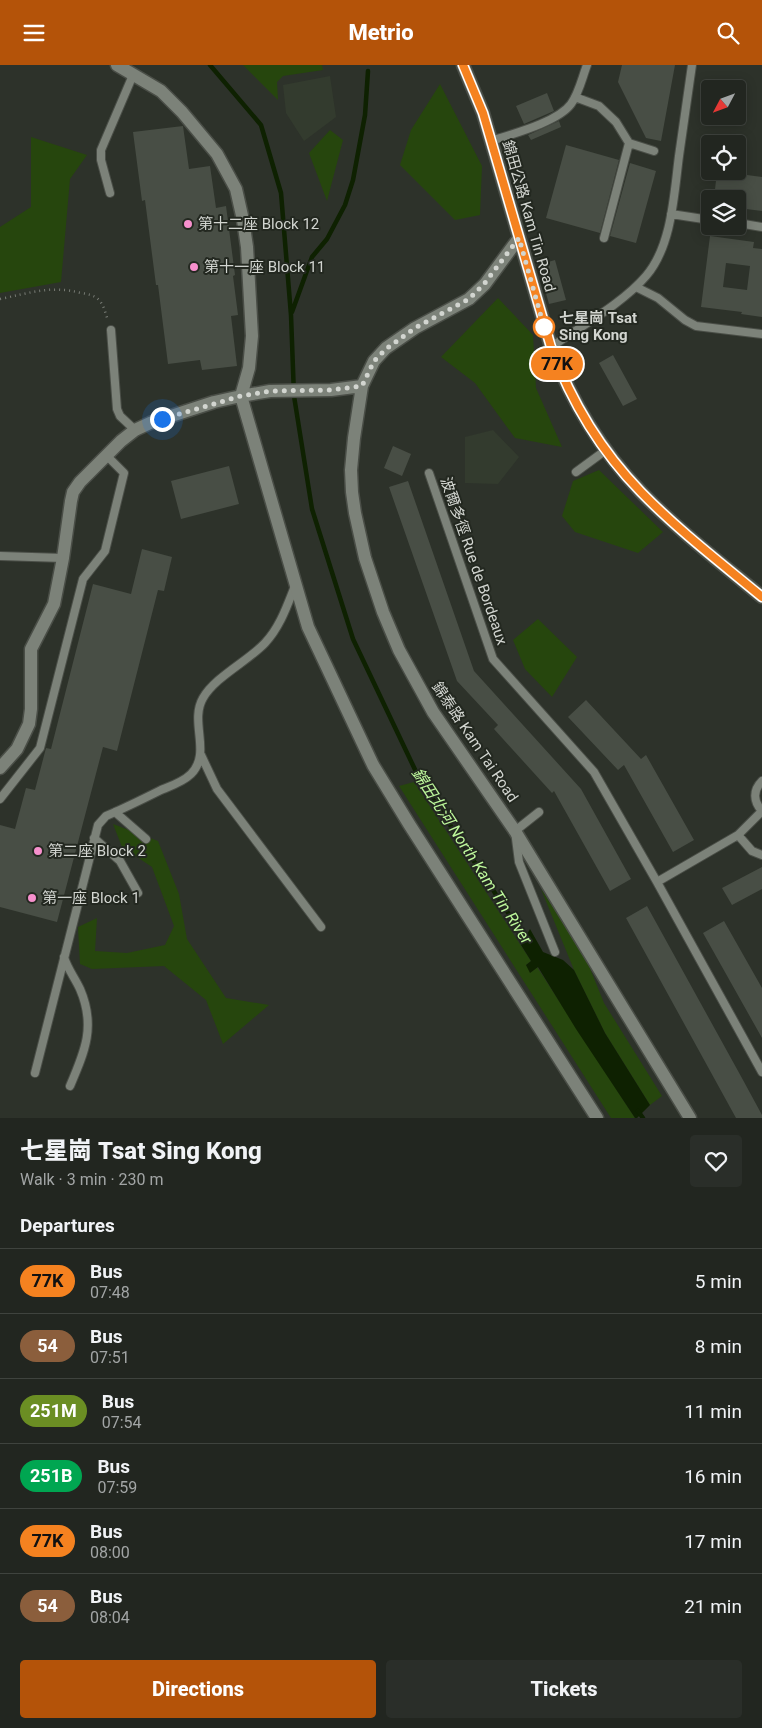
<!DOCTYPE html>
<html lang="en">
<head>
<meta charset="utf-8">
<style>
  body { margin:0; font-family:Roboto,"Noto Sans TC",sans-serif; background:#2a2e29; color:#f1f3f6; height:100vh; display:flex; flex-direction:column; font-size:19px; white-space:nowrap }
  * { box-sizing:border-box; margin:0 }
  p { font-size:16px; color:#a2a5a5 }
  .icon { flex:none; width:28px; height:28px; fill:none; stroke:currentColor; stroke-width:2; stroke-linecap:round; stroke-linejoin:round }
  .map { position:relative; height:1053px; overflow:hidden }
  .sheet { display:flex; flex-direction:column; background:#222620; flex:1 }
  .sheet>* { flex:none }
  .badge { padding:0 10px; border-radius:16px; font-size:18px; line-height:32px }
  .needle { width:32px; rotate:229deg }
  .fabs { position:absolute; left:701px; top:15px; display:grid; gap:10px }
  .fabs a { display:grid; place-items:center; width:45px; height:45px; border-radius:5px; background:#222620; box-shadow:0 2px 12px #0003,0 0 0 1px #3f433e; font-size:25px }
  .you { position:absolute; width:25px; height:25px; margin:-12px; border:4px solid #fff; border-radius:50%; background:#1a73e8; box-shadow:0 0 0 8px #1a73e833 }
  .map>.badge { position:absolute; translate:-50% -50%; box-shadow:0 0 0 2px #fff }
  h2 { padding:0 20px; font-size:19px; line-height:45px }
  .round { display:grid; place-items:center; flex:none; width:52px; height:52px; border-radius:5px; background:#2a2e29 }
  .head { display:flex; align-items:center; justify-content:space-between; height:85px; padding:0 20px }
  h1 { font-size:24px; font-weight:800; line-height:38px }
  .primary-button { display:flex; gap:10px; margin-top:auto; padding:10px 20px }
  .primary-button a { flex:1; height:58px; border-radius:5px; background:#b45309; color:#fff; font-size:20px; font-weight:800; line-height:58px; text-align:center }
  .primary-button a+a { background:#2a2e29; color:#f1f3f6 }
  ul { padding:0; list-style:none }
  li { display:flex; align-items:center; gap:15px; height:65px; padding:0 20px; border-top:1px solid #3f433e }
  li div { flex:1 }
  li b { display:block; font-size:19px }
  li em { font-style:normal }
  li .badge { min-width:55px; font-weight:700; text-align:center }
  header { display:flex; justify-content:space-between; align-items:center; height:65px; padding:0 20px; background:#b45309; color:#fff; font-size:22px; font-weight:800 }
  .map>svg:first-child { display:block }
  .built { fill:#333b2e }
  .green { fill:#26460d }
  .water { fill:#0e2101 }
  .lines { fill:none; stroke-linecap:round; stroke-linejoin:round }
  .stream { stroke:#0e2101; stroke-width:4.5 }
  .building { fill:#484e45; fill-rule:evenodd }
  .lane-casing { stroke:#4a4e47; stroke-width:10 }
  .street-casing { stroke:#4a4e47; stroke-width:15 }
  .secondary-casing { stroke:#4a4e47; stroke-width:15 }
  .path { stroke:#777b74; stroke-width:2.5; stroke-dasharray:1 4; stroke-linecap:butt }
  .lane { stroke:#7c8279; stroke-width:8 }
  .street { stroke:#7c8279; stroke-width:12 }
  .secondary { stroke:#7c8279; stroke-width:12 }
  .line-casing { stroke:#fff; stroke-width:11 }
  .line { stroke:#f58220; stroke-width:8 }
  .walk { stroke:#d2d5d0; stroke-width:5; stroke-dasharray:0 9 }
  .poi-dot { fill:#f790cd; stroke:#232820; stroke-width:2 }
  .stop-dot { fill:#fff; stroke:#f58220; stroke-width:2.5 }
  .labels { text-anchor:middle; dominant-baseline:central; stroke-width:4; stroke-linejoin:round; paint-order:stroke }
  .street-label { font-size:15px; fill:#d2d5d0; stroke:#232820 }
  .poi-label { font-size:15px; fill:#d2d5d0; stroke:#232820; text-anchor:start }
  .stop-label { font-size:15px; font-weight:bold; fill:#d2d5d0; stroke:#232820; text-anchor:start }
  .water-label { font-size:16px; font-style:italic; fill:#bef89c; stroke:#232820 }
</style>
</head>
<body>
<header><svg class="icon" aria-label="menu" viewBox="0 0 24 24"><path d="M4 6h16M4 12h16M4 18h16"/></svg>Metrio<svg class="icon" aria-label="search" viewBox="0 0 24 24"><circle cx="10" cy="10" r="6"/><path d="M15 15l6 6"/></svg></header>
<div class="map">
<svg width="762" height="1053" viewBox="0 0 762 1053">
  <rect width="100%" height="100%" fill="#2d322a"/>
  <path class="built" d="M330,11L336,52L304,76L286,48L283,20Z
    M493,365L519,392L498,419L465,418V372Z"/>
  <path class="green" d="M243,0H322L323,5L283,11L277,17L278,35Z
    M440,19L482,101L480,150L455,155L400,100L411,65Z
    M330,65L343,75L327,136L309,88Z
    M31,72L87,90L70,114L61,217L0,228V162L31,142Z
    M498,233L533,270L536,323L562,382L515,373L475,318L441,292Z
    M599,405L663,467L638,488L575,467L562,451L573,416Z
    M538,554L577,592L552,632L525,604L513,575Z
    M414,717L531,896L526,900L531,907L537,902L635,1053H611L399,721Z
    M113,759L158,776L179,829L187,874L226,933L269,940L223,979L206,935L164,901L92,904L80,899L78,862L97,853L95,886L127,888L165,880L174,861L152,802L122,782Z
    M541,824L585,891L604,938L662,1031L650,1040L605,968L574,905Z"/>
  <path class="water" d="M530,864L543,887L563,895L574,905L605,968L650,1040L637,1053H635L576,964L538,902L530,908L526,900L531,896L521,880Z"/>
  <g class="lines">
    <path class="stream" d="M210,0L261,60L281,128L291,250L294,331L312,444L353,574L419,713L528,878
      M292,247L312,192L327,174L345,140L353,115L365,50L368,6
      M638,1046L643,1053"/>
  </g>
  <path class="building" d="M622,0H675L661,76L646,73L618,17Z
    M547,28L554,46L524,59L516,41Z
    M559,56L561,62L531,75L528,70Z
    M183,61L189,104L210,101L216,143L226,141L235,210L233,211L238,250L231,251L237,301L202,305L200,295L168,299L158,220H156L145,135L142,136L133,67Z
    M566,80L619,95L600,168L546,153Z
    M630,98L656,106L636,178L610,171Z
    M717,106L762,112V146L738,143V134H714Z
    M710,171L754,177L753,183L762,184V252L741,249L742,247L701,242ZM726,198L750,201L747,225L723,222Z
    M555,195L566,235L549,239L538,200Z
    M613,290L637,334L623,341L599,298Z
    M393,381L411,389L402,411L384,403Z
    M229,401L239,439L181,454L171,416Z
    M408,416L474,606L581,724L631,814L610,826L554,726L552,728L494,664L498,660L457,616L389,422Z
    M142,484L172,492L164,526L158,525L117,686L103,682L57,857L0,842V760L15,764L26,723L35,725L46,683L51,684L93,519L131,529Z
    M586,635L641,694L646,690L694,775L673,787L624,700L618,705L568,652Z
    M762,802V824L732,840L722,823Z
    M647,841L743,1015L762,1050V1053H736L626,853Z
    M724,856L762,923V973L703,868Z"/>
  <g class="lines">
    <defs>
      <path id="lane" d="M575,32L599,41L616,57L629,78L604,173
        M491,76C512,69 558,57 571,39C579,28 582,13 587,0
        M629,78L654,86
        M110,128L101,95V85L133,10
        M671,149L710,155
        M738,158L762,162
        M636,222L658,233L685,255L696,261L762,269
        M111,265L117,344L120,351L135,365
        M551,282C581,261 622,239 646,211C672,181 674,129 679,91C683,61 688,30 692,0
        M576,407L606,385
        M429,408L493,594L594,707L657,817L762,1007
        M0,491L63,493
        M201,690L217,724L321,862
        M762,716C753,725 753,736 762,746
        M0,734L40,683L83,514L105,486L124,408L107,391
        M115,747L146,774
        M539,747L515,766L519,797L555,887
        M738,770L752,786L762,790
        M94,773L120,796L138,828
        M657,817L738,770L762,746
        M64,892C67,903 75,913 80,924C96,961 85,986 70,1021
        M35,1008L98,760L106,751C125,743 143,734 161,725C171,721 183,717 191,709C212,688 189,657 203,633C215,612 248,596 265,578C280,562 287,541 295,521"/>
      <path id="street" d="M117,0L161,26L182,47L217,89L236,124L243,155L247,182L252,271L249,303L241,331
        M519,173L485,219L469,234L415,263L386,283L374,296L362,321L354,373L351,405L352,427L355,448L365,493L383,547L399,585L433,647L515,766L690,1053
        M241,331L308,562L373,700L409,759L597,1053
        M0,703L17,684L29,659L31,644V584L54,539L63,493L71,436L73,427L80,417L121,376L135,365L150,358L214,337L241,331L270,326L331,325L362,321"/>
      <path id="secondary" d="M463,0L483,48L551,282C571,336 602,386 641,427C678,465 721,498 762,532"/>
    </defs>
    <use href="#lane" class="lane-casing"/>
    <use href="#street" class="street-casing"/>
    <use href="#secondary" class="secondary-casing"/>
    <path class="path" d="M0,234C30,228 51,220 81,228C88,229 94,230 99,235C104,240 106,250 108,256"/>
    <use href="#lane" class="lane"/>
    <use href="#street" class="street"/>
    <use href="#secondary" class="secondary"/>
  </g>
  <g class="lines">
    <defs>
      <path id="line" d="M463,0L483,48L551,282C571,336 601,386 641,427C678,465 721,498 762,532"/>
    </defs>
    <use href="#line" class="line-casing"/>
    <use href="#line" class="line"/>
    <path class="walk" d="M162,354L241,331L270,326L331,325L362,321L374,296L386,284L415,263L469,234L484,219L519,173L544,262"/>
  </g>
  <g class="poi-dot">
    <circle cx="188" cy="159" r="5"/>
    <circle cx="194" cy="202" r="5"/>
    <circle cx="38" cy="786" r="5"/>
    <circle cx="32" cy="833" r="5"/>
  </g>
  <circle class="stop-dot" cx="544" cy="262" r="10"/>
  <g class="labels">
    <g class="street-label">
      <text transform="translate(529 151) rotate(74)">錦田公路 Kam Tin Road</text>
      <text transform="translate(474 496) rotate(71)">波爾多徑 Rue de Bordeaux</text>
      <text transform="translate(475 677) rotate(56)">錦泰路 Kam Tai Road</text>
    </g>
    <g class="poi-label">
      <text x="198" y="159">第十二座 Block 12</text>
      <text x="204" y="202">第十一座 Block 11</text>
      <text x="48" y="786">第二座 Block 2</text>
      <text x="42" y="833">第一座 Block 1</text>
    </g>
    <g class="stop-label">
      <text x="559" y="253">七星崗 Tsat<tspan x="559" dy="17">Sing Kong</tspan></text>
    </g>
    <g class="water-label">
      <text transform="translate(472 791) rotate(57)">錦田北河 North Kam Tin River</text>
    </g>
  </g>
</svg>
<div class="fabs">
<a><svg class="needle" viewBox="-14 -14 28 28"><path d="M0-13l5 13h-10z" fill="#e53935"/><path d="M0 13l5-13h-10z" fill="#a2a5a5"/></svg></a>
<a><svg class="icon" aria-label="locate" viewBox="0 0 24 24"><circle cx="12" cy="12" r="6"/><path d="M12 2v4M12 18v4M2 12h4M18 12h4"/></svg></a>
<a><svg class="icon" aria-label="layers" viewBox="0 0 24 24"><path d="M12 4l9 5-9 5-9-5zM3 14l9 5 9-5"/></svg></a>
</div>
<div class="you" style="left:162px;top:354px"></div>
<b class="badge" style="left:557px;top:299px;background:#f58220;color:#111">77K</b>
</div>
<section class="sheet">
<div class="head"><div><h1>七星崗 Tsat Sing Kong</h1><p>Walk · 3 min · 230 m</p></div><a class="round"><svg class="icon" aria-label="heart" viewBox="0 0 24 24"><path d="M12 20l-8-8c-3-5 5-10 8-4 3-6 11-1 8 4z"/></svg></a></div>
<h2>Departures</h2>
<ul>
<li><span class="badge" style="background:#f58220;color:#111">77K</span><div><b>Bus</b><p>07:48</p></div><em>5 min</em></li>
<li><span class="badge" style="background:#8b5e3c;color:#fff">54</span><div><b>Bus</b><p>07:51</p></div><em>8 min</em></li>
<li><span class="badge" style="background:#6b8e23;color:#fff">251M</span><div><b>Bus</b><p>07:54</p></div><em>11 min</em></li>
<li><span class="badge" style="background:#00a651;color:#fff">251B</span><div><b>Bus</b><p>07:59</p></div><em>16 min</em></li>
<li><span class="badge" style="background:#f58220;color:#111">77K</span><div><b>Bus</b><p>08:00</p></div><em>17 min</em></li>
<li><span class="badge" style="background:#8b5e3c;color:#fff">54</span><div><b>Bus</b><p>08:04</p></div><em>21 min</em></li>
</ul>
<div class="primary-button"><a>Directions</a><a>Tickets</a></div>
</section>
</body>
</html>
